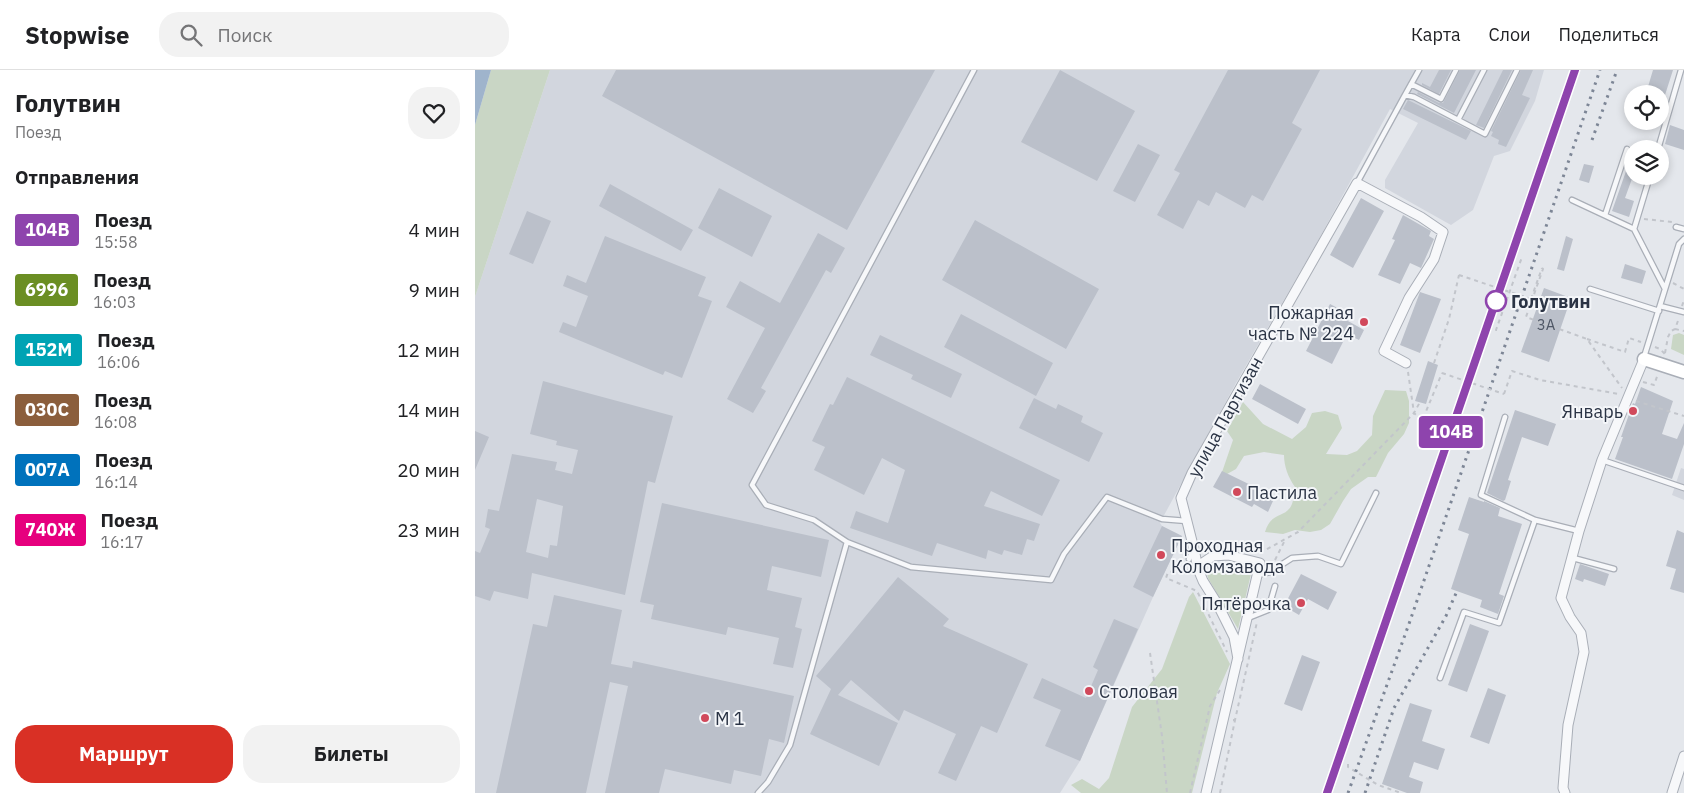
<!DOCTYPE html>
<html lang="ru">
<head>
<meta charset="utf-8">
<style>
  body { margin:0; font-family:"IBM Plex Sans",sans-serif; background:#f2f2f2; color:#202124; height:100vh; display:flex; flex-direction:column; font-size:19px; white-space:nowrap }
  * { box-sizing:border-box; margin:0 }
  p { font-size:16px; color:#757577 }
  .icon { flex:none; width:28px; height:28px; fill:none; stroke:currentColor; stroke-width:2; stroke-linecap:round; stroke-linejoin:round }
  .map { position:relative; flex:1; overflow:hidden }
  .details { display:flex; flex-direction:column; background:#fff; width:475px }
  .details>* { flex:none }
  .badge { padding:0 10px; border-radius:4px; font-size:18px; line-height:32px }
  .controls { position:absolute; left:1149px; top:15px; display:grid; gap:10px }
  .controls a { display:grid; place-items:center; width:45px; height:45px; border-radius:50%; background:#fff; box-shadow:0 2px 8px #0003; font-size:25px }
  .map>.badge { position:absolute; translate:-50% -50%; box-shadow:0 0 0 2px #fff }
  h2 { padding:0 15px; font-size:19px; line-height:45px }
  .round { display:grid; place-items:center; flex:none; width:52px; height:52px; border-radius:20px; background:#f2f2f2 }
  .headline { display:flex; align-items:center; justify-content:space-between; height:85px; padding:0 15px }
  h1 { font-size:24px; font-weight:700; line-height:38px }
  .action { display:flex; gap:10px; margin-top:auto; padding:10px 15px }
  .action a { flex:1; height:58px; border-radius:20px; background:#d93025; color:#fff; font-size:20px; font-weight:700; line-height:58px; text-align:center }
  .action a+a { background:#f2f2f2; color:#202124 }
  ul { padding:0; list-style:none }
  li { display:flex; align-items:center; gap:15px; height:60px; padding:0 15px }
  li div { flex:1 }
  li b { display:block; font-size:19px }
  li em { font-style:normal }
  li .badge { min-width:55px; font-weight:700; text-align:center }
  header { display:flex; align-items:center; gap:30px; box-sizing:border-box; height:70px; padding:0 25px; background:#fff; border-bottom:1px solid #e0e0e0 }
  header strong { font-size:24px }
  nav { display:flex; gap:28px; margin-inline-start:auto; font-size:18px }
  .search { width:350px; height:45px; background:#f2f2f2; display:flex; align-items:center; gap:12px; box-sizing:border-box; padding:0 18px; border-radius:20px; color:#757577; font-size:19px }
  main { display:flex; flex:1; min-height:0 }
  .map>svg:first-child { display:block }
  .built { fill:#d2d6de }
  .green { fill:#c9d6c5 }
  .water { fill:#9fb4cc }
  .building { fill:#bbc0ca; fill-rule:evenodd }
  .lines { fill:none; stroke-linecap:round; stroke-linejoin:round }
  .lane-casing { stroke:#a9aeb7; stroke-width:7 }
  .street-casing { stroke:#a9aeb7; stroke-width:11 }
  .secondary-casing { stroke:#a9aeb7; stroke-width:15 }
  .path { stroke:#c2c5cb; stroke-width:2; stroke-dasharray:4 4; stroke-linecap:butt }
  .lane { stroke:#f7f8fa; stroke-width:4.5 }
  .street { stroke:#f7f8fa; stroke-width:9 }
  .secondary { stroke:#fff; stroke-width:12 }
  .rail { stroke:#7d8696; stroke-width:3; stroke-dasharray:2.5 5; stroke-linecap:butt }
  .path-bridge { stroke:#c2c5cb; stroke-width:2; stroke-dasharray:4 4; stroke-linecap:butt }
  .line-casing { stroke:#fff; stroke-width:11 }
  .line { stroke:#8e44ad; stroke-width:8 }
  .stop-dot { fill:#fff; stroke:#8e44ad; stroke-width:2.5 }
  .poi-dot { fill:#d1495b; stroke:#f4f6f9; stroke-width:2 }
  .labels { text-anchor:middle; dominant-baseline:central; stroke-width:4; stroke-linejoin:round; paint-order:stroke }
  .number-label { font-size:15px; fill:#4f5766 }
  .stop-label { font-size:18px; font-weight:bold; fill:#2b3445; stroke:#f4f6f9; text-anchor:start }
  .poi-label { font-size:18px; fill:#2b3445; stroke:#f4f6f9; text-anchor:start }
  .street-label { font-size:18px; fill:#2b3445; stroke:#f4f6f9 }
</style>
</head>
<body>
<header>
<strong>Stopwise</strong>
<div class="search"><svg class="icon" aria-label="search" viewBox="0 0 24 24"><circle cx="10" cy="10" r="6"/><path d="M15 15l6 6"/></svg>Поиск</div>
<nav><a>Карта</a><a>Слои</a><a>Поделиться</a></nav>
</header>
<main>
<section class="details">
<div class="headline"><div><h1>Голутвин</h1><p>Поезд</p></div><a class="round"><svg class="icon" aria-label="heart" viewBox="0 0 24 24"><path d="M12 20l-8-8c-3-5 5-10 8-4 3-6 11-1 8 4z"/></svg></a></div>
<h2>Отправления</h2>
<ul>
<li><span class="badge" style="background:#8e44ad;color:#fff">104В</span><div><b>Поезд</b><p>15:58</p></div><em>4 мин</em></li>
<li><span class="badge" style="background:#6b8e23;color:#fff">6996</span><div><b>Поезд</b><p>16:03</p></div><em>9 мин</em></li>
<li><span class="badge" style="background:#00a3b4;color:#fff">152М</span><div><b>Поезд</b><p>16:06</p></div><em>12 мин</em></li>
<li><span class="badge" style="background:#8b5e3c;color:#fff">030C</span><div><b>Поезд</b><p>16:08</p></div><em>14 мин</em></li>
<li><span class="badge" style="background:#0072bc;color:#fff">007А</span><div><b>Поезд</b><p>16:14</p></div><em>20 мин</em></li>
<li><span class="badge" style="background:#e6007e;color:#fff">740Ж</span><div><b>Поезд</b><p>16:17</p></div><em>23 мин</em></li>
</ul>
<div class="action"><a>Маршрут</a><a>Билеты</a></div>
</section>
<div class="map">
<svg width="1209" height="723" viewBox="0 0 1209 723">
  <rect width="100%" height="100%" fill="#e4e7ec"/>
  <path class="built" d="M75,0H1069L1060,31L1035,81L1019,86L998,140L976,155L910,118V110L943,53L915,39L840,176L761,313L687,449L685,453L687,456L707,466L678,527L605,691L585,723H0V227Z
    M1206,398L1209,399V430L1197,425Z"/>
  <path class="green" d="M16,0H75L0,227V55Z
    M1204,263L1209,265V285L1196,279L1198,265Z
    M910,320L931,321L934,331V353L929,364L913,383L901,407H893L876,419L868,431L855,454L846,460L835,462L820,460L808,464L790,462C797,440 811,449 817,434C819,429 819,422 820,417C813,407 809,396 809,385L789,382L769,386L761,399L745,408L758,370L752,361L768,332L788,354L817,369L831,357L837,343L850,341L863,345L867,358L851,384L872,385L882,381L897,365L898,346Z
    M769,493L773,496L776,504L763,559L733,508L732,503L734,500Z
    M718,522L755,594L742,623L717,723H606L596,715L607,709L624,719L634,708L657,637L687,599L714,527Z"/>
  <path class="water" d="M0,0H16L0,55Z"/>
  <path class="building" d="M141,0H460L372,160L127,26Z
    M585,0L660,41L622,111L546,72Z
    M753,0H845L817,53L827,59L788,131L777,125L770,138L741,122L734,136L723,130L708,159L682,145L705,103L699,100Z
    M964,0H976L964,24L947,15V13L955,17Z
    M985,0H1001L979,43L942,24L943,22L964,33H968Z
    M1028,0H1037L1009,58L1001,55Z
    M1046,0H1058L1047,25L1055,28L1031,77L1023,74L1024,70L1016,66L1018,62L1016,61Z
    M1178,0H1198L1190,25L1172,20Z
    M933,30L996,61L991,70L928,39Z
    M1195,55L1209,60V80L1190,74Z
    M663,74L685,85L660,132L638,121Z
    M1156,87H1158V106L1150,128L1159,131L1154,147L1137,141Z
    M1109,94L1119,96L1114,113L1104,110Z
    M135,114L218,160L206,181L124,136Z
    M244,118L297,146L277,187L223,158Z
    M886,128L909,141L878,198L855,185Z
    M52,141L76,151L58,194L34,184Z
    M928,145L956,161L954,166L959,169L946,198L935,193L925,214L903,205L920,170L917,169Z
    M500,150L624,219L591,279L467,210Z
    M343,163L370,178L356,203L351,200L286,318L291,321L278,343L252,329L290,258L251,237L265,211L305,233Z
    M130,166L231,207L223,226L237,231L207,308L190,301L188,305L84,262L88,252L101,257L113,226L88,216L92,205L111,213Z
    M1091,166L1098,169L1089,201L1082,199Z
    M1150,194L1171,201L1167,214L1146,208Z
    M1069,218L1096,228L1074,292L1046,282Z
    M945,222L966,229L945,283L925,275Z
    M855,234L876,245L873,251L889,260L884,270L872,264L857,294L831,281Z
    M486,244L578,293L561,326L469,277Z
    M405,265L487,304L476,328L436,309L438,305L395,285Z
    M953,291L963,295L951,334L940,331Z
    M372,307L585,410L567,446L516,421L509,436L565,454L559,471L552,469L547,485L529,480L527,485L513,480L511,489L462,473L457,486L375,458L381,441L413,453L430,400L407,388L389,425L339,400L350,377L337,371L355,334L358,335Z
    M68,311L198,346L180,413L173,411L150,525L57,503L53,529L19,521L15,531L0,526V481L5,483L15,459L10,457L13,439L24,441L37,384L82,392L80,400L97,404L103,380L81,375L82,371L55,364ZM62,429L88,436L82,476L75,475L73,488L51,482Z
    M785,314L831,339L823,354L777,329Z
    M1166,317L1198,331L1187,364L1202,369L1209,353V374L1197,409L1140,389L1148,367H1146L1158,333L1160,334Z
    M559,328L581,339L583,334L608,346L606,352L628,363L614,392L544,358Z
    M1040,340L1081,354L1073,376L1047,367L1033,410L1036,411L1030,430L1028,431L1012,423Z
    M0,361L14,367L0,400Z
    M747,401L786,420L784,424L798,431L793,442L779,434L777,437L738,417Z
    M994,427L1009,432V431L1025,438L1023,446L1047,454L1024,524L1029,526L1023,544L1005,537L1007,530L976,519L994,464L983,460Z
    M187,433L354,470L346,507L297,496L292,520L327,528L320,557L327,559L318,598L298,594L304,568L253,557L251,565L176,549L179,535L165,532Z
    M687,456L707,466L678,527L658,517Z
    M1202,460L1209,463V523L1195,519L1201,499L1191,496Z
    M1105,494L1134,504L1130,516L1109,509L1108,512L1100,509Z
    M826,504L862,522L853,540L833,529L824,545L809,536Z
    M423,507L474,549L468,556L553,594L522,663L506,656L481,711L463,703L481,664L429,640L424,651L376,610L363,625L423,653L404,696L335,664L356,619L341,606Z
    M79,525L147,540L136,594L157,598L158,591L319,626L309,673L294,669L286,706L259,700L256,714L190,699L184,723H130L153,616L135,612L111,723H21L58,554L72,557Z
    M639,549L663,559L605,691L570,676L586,640L558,628L567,608L611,628L623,600L618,597Z
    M995,554L1014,561L992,622L973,615Z
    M827,585L845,592L827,641L809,634Z
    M1013,618L1031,625L1014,674L995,667Z
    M935,633L957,640L947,671L970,679L963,700L939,692L934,707L948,712L945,723H932L907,714Z"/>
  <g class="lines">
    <defs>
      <path id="lane" d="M499,0L277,415L291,435L339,450L372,472L436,497L576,510L589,484L632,427L687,449L712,451
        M936,14L966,29L981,0
        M930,25L944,0
        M983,50L1009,0
        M1183,79L1206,0
        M882,113L930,25L939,27L1010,64L1042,0
        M1097,130L1159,159L1190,219
        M1130,145L1152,79
        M1201,157L1209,159
        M1159,159L1175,106
        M1115,219L1184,241
        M1185,236L1209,242
        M1169,287L1204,174L1209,169
        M1030,347L1006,425L1060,450L1104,461
        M1127,390L1209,418
        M1098,488L1139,499
        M714,489L718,481
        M782,505L795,502L817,488L843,486L866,494L901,423
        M773,548L793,540L800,516
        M965,608L989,542L1024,553L1060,450
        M283,723L293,712L315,675L372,472"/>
      <path id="street" d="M723,496L738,486L753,485L785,493L731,723
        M763,589L759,567L743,535L728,511L723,499L719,479L706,428L717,403L882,113L946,147L968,162L959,189L934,228L909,281L931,293
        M1090,723L1088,718L1093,655L1109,582L1106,563L1095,547L1086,528L1104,461L1127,390L1169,289
        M1197,723L1209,686"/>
      <path id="secondary" d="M1169,289L1209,302"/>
    </defs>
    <use href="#lane" class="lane-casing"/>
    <use href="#street" class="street-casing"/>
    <use href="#secondary" class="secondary-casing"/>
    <path class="path" d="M1169,149L1197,152
      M1067,198L1068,199L1051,247L1112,269L1147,318
      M1198,213L1209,219
      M1056,229L1067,198
      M1207,236L1209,230
      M1200,259L1209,261
      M1022,260H1021L1047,187H1048
      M1112,269L1150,282L1154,268L1166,272
      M1180,277L1185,279L1190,284
      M1190,283L1193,267L1196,261L1200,259L1204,248
      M959,293L974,249L984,205
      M933,302L939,343L947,351L967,303
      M1168,312L1179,315L1183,304
      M1029,324L1037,301L1065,310L1144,324
      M1161,331L1209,346
      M785,483L823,462L939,343L945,332
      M800,490L810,470
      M715,500L693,502L691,508L722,521L752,582
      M675,583L687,666L692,723
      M758,650H760L782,552
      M873,694V697L903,715L926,723
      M715,723L735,636L745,620
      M745,723L760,650"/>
    <use href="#lane" class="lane"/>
    <use href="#street" class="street"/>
    <use href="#secondary" class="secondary"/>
    <path class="rail" d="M1117,70L1142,0
      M852,723L1100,0
      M873,723L935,551L1125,0
      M890,723L919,638L971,546L982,521"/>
    <path class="path-bridge" d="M984,205L1056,229
      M967,303L1029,324"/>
  </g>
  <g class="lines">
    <defs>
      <path id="line" d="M852,723L1100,0"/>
    </defs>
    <use href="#line" class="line-casing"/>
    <use href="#line" class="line"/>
  </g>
  <circle class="stop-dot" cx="1021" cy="231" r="10"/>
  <g class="poi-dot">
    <circle cx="889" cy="252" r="5"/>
    <circle cx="1158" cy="341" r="5"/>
    <circle cx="762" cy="422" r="5"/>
    <circle cx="686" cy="485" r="5"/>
    <circle cx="826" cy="533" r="5"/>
    <circle cx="614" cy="621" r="5"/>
    <circle cx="230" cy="648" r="5"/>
  </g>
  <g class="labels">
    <g class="number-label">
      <text x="1071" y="254">3А</text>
    </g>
    <g class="stop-label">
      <text x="1036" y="231">Голутвин</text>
    </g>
    <g class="poi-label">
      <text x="879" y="242" text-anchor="end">Пожарная<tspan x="879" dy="21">часть № 224</tspan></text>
      <text x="1148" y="341" text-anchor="end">Январь</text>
      <text x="772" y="422">Пастила</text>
      <text x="696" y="475">Проходная<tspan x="696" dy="21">Коломзавода</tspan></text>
      <text x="816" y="533" text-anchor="end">Пятёрочка</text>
      <text x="624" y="621">Столовая</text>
      <text x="240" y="648">M 1</text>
    </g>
    <g class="street-label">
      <text transform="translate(750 347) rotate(-61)">улица Партизан</text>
    </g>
  </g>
</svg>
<div class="controls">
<a><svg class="icon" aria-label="locate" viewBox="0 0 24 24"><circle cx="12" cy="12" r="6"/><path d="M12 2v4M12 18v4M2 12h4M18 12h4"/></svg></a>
<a><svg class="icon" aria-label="layers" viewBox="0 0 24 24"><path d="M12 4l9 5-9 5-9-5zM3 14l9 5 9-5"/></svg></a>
</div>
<b class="badge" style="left:976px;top:362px;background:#8e44ad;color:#fff">104В</b>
</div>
</main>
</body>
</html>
